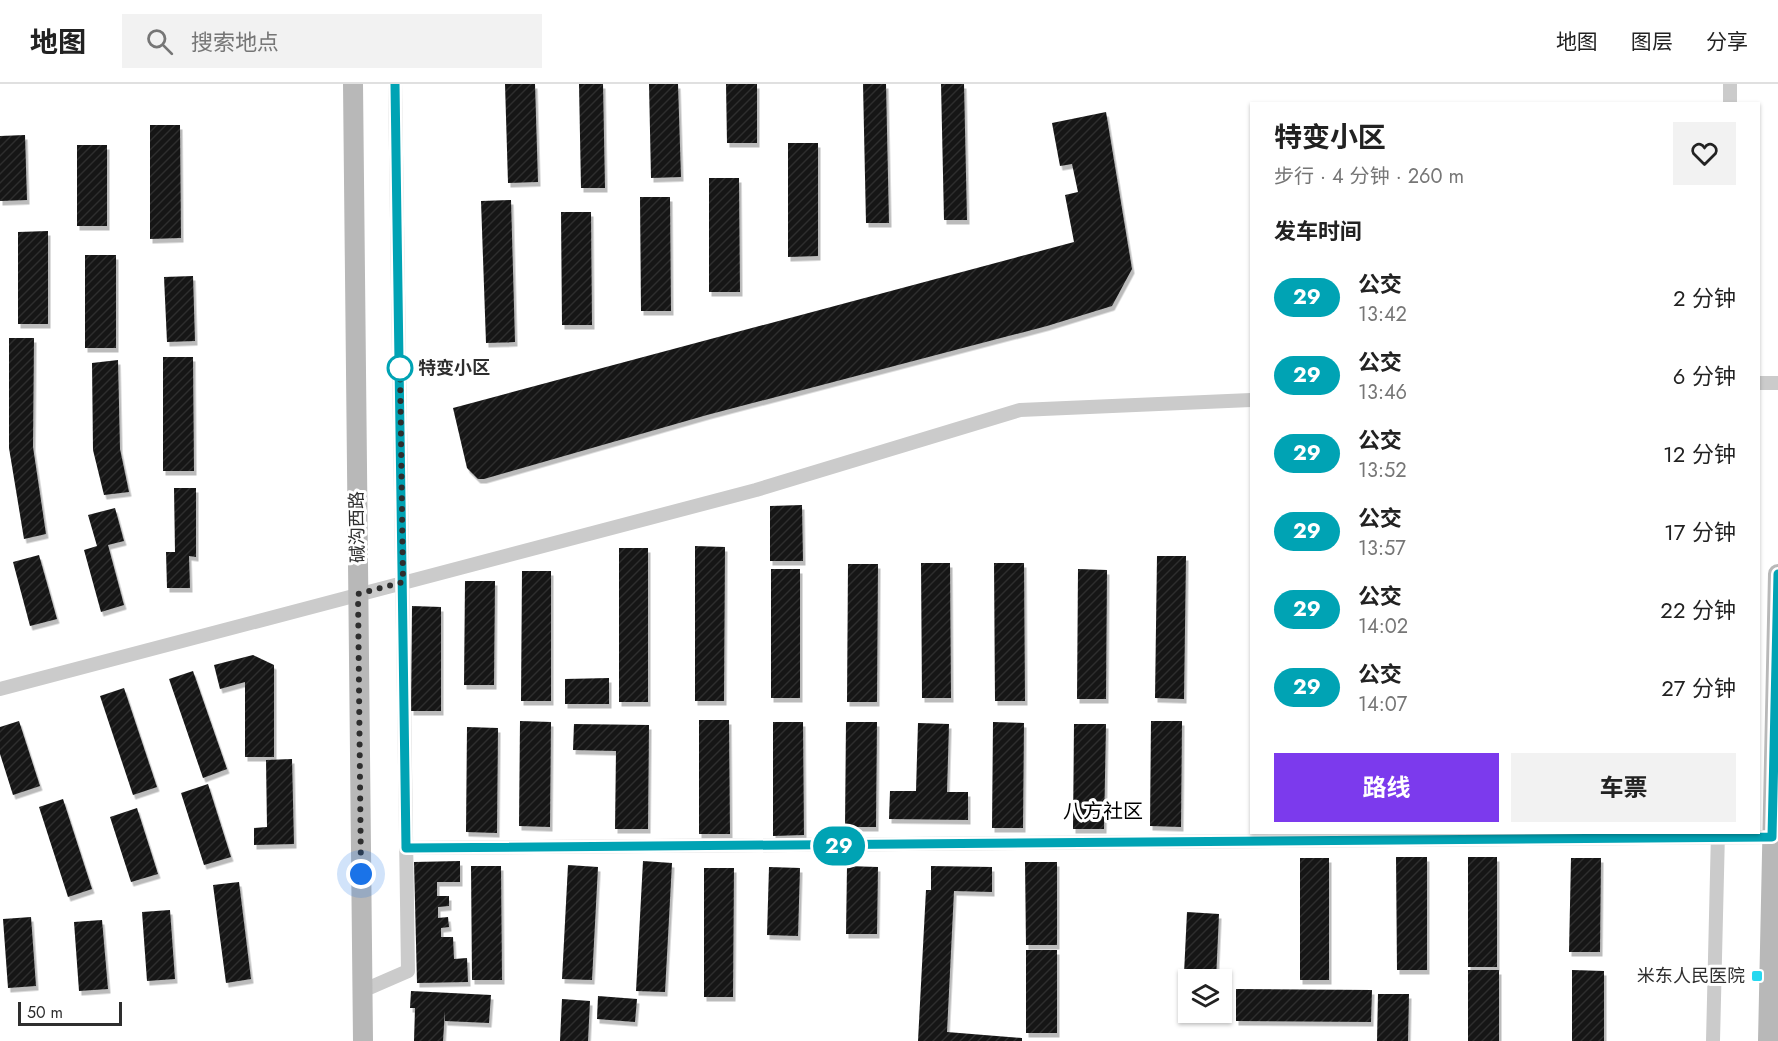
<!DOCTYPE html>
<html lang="zh">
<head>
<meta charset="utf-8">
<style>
  body { margin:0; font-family:Jost,"Noto Sans SC",sans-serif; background:#f2f2f2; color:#222; height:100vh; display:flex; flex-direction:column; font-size:22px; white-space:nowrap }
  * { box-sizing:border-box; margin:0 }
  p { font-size:20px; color:#767676 }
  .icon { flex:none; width:33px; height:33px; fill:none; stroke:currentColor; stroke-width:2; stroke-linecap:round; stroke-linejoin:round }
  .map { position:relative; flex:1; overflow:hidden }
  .sheet { position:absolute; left:1250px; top:18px; width:510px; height:732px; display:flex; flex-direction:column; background:#fff; border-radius:0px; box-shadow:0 2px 4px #0004 }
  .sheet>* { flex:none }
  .badge { padding:0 12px; border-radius:20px; font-size:21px; line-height:39px }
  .controls { position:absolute; left:1178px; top:885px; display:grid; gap:12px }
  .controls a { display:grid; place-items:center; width:54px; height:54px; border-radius:0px; background:#fff; box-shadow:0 2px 4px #0004; font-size:30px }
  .scale { position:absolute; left:18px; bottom:15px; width:104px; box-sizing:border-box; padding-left:6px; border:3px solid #2e2e2e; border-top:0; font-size:16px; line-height:21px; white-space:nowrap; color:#2e2e2e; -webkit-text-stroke:4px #fff; paint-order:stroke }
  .you { position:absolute; width:30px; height:30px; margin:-15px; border:4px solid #fff; border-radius:50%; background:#1a73e8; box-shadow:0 0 0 9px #1a73e833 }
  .map>.badge { position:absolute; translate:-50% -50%; box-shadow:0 0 0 3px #fff }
  h2 { padding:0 24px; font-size:22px; line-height:54px }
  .round { display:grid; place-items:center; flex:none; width:63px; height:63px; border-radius:0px; background:#f2f2f2 }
  .head { display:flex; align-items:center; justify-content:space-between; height:102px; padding:0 24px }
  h1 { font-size:28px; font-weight:700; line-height:45px }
  .button { display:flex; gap:12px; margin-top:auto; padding:12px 24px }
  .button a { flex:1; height:69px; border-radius:0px; background:#7c3aed; color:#fff; font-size:24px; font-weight:700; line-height:69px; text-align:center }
  .button a+a { background:#f2f2f2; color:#222 }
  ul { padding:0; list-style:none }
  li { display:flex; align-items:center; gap:18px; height:78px; padding:0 24px }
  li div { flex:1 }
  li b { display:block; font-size:22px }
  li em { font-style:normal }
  li .badge { min-width:66px; font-weight:700; text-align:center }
  header { display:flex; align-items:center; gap:36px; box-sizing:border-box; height:84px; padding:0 30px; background:#fff; border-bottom:2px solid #e0e0e0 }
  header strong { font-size:28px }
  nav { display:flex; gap:33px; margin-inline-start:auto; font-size:21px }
  .search { width:420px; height:54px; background:#f2f2f2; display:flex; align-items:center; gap:15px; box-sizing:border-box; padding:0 21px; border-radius:0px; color:#767676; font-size:22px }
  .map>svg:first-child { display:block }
  .building { fill:url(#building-hatch); filter:url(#shadow) }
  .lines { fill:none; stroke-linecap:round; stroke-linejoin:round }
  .street { stroke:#cbcbcb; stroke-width:14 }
  .secondary { stroke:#b8b8b8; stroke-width:20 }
  .line-casing { stroke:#fff; stroke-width:14 }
  .line { stroke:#00a3b4; stroke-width:9 }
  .walk { stroke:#2e2e2e; stroke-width:6; stroke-dasharray:0 10.8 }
  .stop-dot { fill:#fff; stroke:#00a3b4; stroke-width:3 }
  .poi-dot { fill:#25d8f0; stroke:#fff; stroke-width:2 }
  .labels { text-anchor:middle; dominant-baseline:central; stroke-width:6; stroke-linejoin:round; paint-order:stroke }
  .stop-label { font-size:18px; font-weight:bold; fill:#2e2e2e; stroke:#fff; text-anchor:start }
  .street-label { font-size:18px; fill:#2e2e2e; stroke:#fff }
  .poi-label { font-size:18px; fill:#2e2e2e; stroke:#fff; text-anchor:end }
  .neighbourhood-label { font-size:20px; fill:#000; stroke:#fff }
</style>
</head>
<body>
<header>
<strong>地图</strong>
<div class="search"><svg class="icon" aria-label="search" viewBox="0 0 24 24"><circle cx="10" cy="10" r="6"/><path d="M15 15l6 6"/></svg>搜索地点</div>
<nav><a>地图</a><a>图层</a><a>分享</a></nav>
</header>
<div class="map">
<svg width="1778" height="957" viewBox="0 0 1778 957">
  <defs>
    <pattern id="building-hatch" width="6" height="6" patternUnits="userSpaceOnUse" patternTransform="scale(1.5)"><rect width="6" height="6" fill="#151515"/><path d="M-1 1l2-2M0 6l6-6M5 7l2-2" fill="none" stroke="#2f2f2f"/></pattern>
    <filter id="shadow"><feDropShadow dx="2.5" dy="4.5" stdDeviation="0" flood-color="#0004"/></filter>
  </defs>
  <rect width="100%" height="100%" fill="#fff"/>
  <path class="building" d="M505,0H535L538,98L508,99Z
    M579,0H603L605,104H581Z
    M649,0H678L681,93L651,94Z
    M726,0H757V59H727Z
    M863,0H886L889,139H866Z
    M941,0H964L967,136H944Z
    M1106,28L1132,185L1112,222L1047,242L707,331L484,395H478L467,384L453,324L1074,158L1065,111L1078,108L1072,80L1060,82L1052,39Z
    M150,41H180L181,154L150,155Z
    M25,51L27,116L0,117V52Z
    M788,59H818V172L788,173Z
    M77,61H107V142H77Z
    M709,94H739L740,208H709Z
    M640,113H670L671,227H641Z
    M511,116L515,258L486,259L481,117Z
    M561,128H591L592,241H562Z
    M48,147V240H18V148Z
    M85,171H116V264H85Z
    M193,192L195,257L167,258L164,193Z
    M9,254H34L33,363L46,450L24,455L9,364Z
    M163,273H193L194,387H163Z
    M118,276L120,365L129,408L104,411L93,366L92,279Z
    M174,404H196V473L189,472L190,504H167L166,468H175Z
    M802,421L803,477H770V422Z
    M115,424L124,457L108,461L124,521L101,528L84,466L97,462L88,431Z
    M695,462L725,463L724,617H695Z
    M619,464H648V618H619Z
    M39,471L57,535L30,542L13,478Z
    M1157,472H1186L1184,615L1155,614Z
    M921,479H950L951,614H922Z
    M994,479H1024L1025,617H995Z
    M848,480H878L877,618H847Z
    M771,485H800V614H771Z
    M1078,485L1107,486L1106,615H1077Z
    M522,487H551V617H521Z
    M465,497H495L494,601H464Z
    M412,522L441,523V627H411Z
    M253,571L274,581V673H245V598L220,605L214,581Z
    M193,587L227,685L203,694L169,595Z
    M609,594V620H565V595Z
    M124,604L157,703L133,711L100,612Z
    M699,636H729L730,750H699Z
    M19,637L40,702L13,711L0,670V643Z
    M520,637L551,638L550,743L519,742Z
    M1151,637H1182L1181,743L1150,742Z
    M773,638H803L804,751L773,752Z
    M846,638H877L876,743H845Z
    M993,638L1024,639L1023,744H992Z
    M918,639L949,640L947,708H968V736L889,735L890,707H916Z
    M574,640L649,641L648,745H615L616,667L573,666Z
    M1074,640H1106L1104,745H1073Z
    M467,643L498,644L497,749L466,748Z
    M292,675L294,760L254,761V744L267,743L266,676Z
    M208,700L231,773L204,781L181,709Z
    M63,715L92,805L68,813L39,723Z
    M137,724L158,790L131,798L110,733Z
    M1396,773H1427V886H1397Z
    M1468,773H1497V883H1468Z
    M1300,774H1329V896H1300Z
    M1571,774H1601L1600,868H1569Z
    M460,777V798H437V812H449V822L438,823V834L448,833L449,843L441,844V853H453L454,875L467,874L468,898L417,899L414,778Z
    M643,777L672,779L665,908L636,907Z
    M1025,778H1057V861H1026Z
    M568,781L598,783L592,896L562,895Z
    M471,782H501L502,896H472Z
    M847,782L878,783L877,850H846Z
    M931,782L992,783V808L954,807L947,948L1022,954V957H918L926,806H931Z
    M769,783L800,784L798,852L767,851Z
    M704,784H734L733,913H704Z
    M239,798L251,895L226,899L213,801Z
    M170,826L175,895L147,897L142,828Z
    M1187,828L1219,830L1216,896H1188V928H1214V933L1182,931Z
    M31,833L36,902L8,904L3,835Z
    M102,836L108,905L79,907L74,838Z
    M1026,866H1057V949H1026Z
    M1468,886H1499V957H1468Z
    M1572,886L1604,887V957H1572Z
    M1236,905L1372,906L1371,938L1236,937Z
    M411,907L491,911L489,939L445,937V927L443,957H414L415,924H410Z
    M1378,910H1409L1408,957H1377Z
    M598,912L637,915L635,938L597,935Z
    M562,915L590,917L588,957H560Z"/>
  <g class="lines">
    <path class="street" d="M1730,20V0
      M1758,299H1778
      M0,605L756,406L1020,326L1251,316
      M406,764L1772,753
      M362,907L408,887L395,0
      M1713,957L1718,748"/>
    <path class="secondary" d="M353,0L363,957
      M1768,957L1778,490"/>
  </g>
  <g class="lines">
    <defs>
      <path id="line" d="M395,0L406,764L1772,753L1778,490"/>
    </defs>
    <use href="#line" class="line-casing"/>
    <use href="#line" class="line"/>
    <path class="walk" d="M361,790L358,510L403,498L400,284"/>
  </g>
  <circle class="stop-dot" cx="400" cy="284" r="12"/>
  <rect class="poi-dot" x="1751" y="886" width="12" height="12" rx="3"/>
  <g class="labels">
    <g class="stop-label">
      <text x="418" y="284">特变小区</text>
    </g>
    <g class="street-label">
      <text transform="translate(357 443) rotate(-91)">碱沟西路</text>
    </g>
    <g class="poi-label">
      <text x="1745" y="892">米东人民医院</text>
    </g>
    <g class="neighbourhood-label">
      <text x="1103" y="727">八方社区</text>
    </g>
  </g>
</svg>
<div class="controls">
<a><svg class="icon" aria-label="layers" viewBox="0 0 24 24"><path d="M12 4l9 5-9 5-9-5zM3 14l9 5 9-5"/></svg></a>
</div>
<div class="scale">50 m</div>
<div class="you" style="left:361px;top:790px"></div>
<b class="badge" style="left:839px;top:762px;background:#00a3b4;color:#fff">29</b>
<section class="sheet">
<div class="head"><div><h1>特变小区</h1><p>步行 · 4 分钟 · 260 m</p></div><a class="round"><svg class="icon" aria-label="heart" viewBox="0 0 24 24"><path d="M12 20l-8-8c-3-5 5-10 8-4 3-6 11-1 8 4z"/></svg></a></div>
<h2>发车时间</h2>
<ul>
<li><span class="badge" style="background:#00a3b4;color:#fff">29</span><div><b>公交</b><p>13:42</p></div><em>2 分钟</em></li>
<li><span class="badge" style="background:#00a3b4;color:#fff">29</span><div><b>公交</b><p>13:46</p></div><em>6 分钟</em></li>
<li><span class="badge" style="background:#00a3b4;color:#fff">29</span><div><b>公交</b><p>13:52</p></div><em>12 分钟</em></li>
<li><span class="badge" style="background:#00a3b4;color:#fff">29</span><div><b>公交</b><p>13:57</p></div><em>17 分钟</em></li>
<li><span class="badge" style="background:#00a3b4;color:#fff">29</span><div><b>公交</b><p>14:02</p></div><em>22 分钟</em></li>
<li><span class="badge" style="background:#00a3b4;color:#fff">29</span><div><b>公交</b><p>14:07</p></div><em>27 分钟</em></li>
</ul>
<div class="button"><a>路线</a><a>车票</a></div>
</section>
</div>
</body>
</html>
